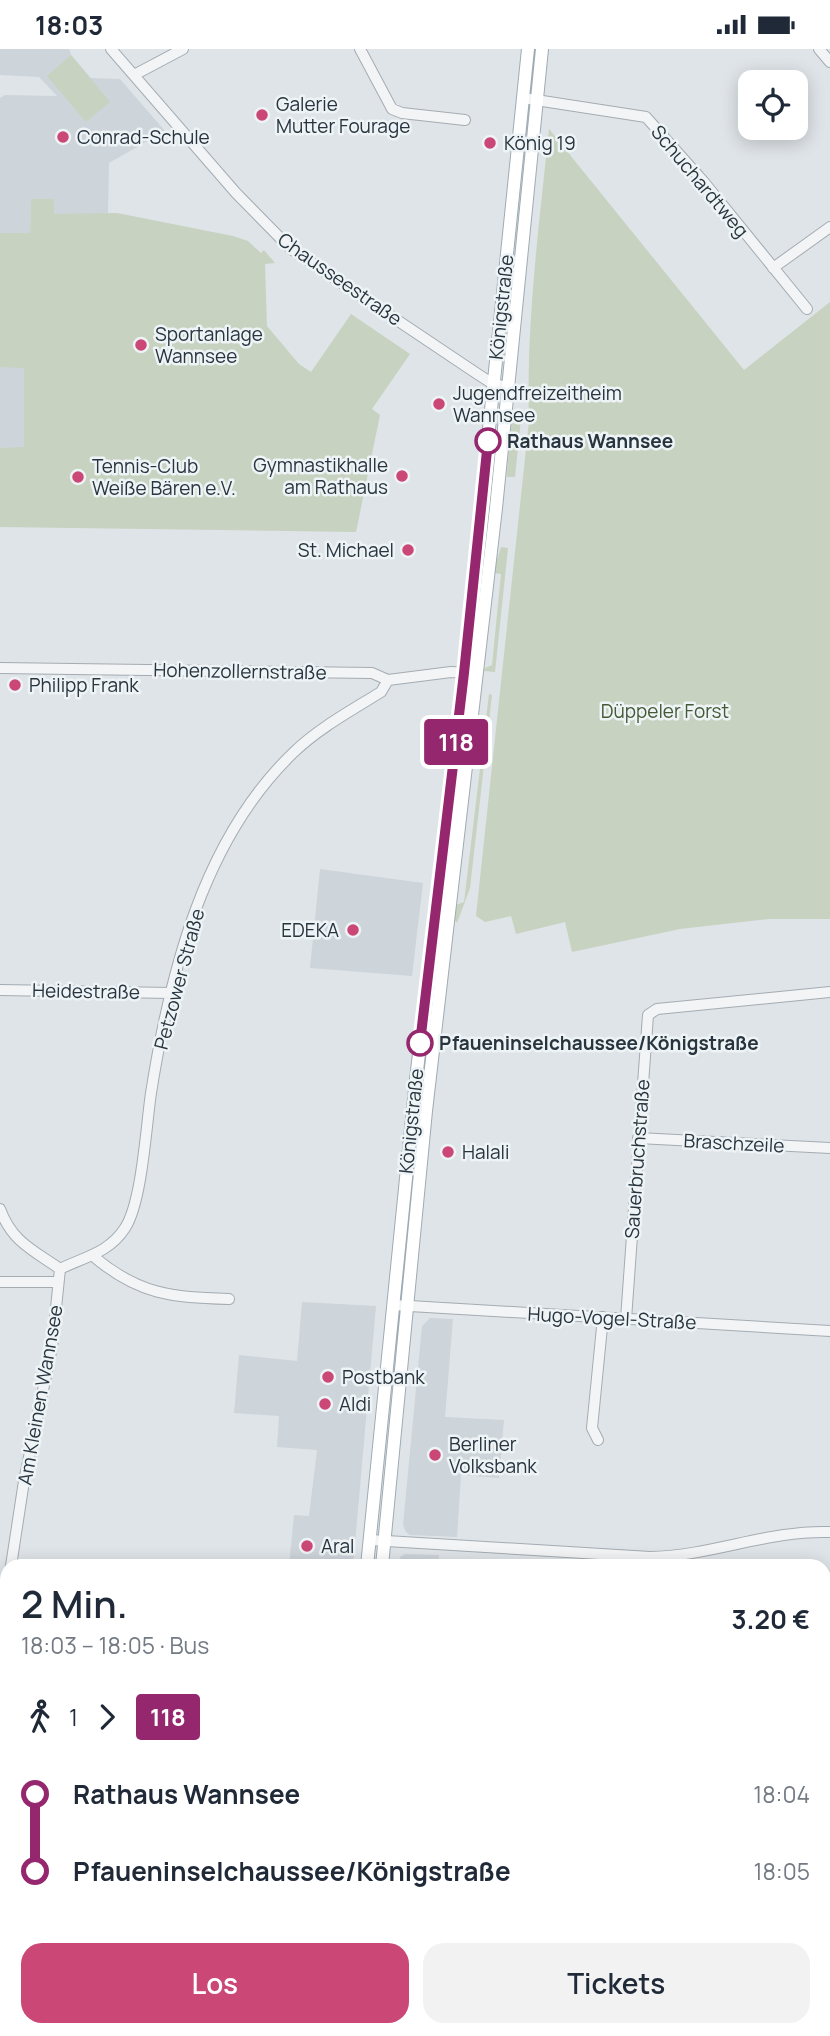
<!DOCTYPE html>
<html lang="de">
<head>
<meta charset="utf-8">
<style>
  body { margin:0; font-family:Manrope,sans-serif; background:#f2f2f3; color:#1f2937; height:100vh; display:flex; flex-direction:column; font-size:26px; white-space:nowrap }
  * { box-sizing:border-box; margin:0 }
  p { font-size:23px; color:#747a83 }
  .icon { flex:none; width:38px; height:38px; fill:none; stroke:currentColor; stroke-width:2; stroke-linecap:round; stroke-linejoin:round }
  .map { position:relative; flex:1; overflow:hidden }
  .details { position:absolute; left:0px; top:1510px; width:831px; height:478px; display:flex; flex-direction:column; background:#fff; border-radius:21px 21px 0 0; box-shadow:0 4px 18px #0003 }
  .details>* { flex:none }
  .badge { padding:0 14px; border-radius:5px; font-size:24px; line-height:46px }
  .controls { position:absolute; left:738px; top:21px; display:grid; gap:14px }
  .controls a { display:grid; place-items:center; width:70px; height:70px; border-radius:14px; background:#fff; box-shadow:0 4px 18px #0003; font-size:35px }
  .map>.badge { position:absolute; translate:-50% -50%; box-shadow:0 0 0 4px #fff }
  .legs { display:flex; align-items:center; gap:10px; height:77px; padding:0 21px; font-size:23px }
  .legs p { margin-inline-start:auto }
  .headline { display:flex; align-items:center; justify-content:space-between; height:119px; padding:0 21px }
  h1 { font-size:38px; font-weight:600; line-height:52px }
  .action { display:flex; gap:14px; margin-top:auto; padding:14px 21px }
  .action a { flex:1; height:80px; border-radius:21px; background:#ca4776; color:#fff; font-size:28px; font-weight:600; line-height:80px; text-align:center }
  .action a+a { background:#f2f2f3; color:#1f2937 }
  ul { padding:0 21px; list-style:none }
  li { display:flex; align-items:center; gap:24px; height:77px; font-size:26px }
  li i { display:grid; place-items:center; width:10px; height:100%; margin:0 9px; background:currentColor }
  li i::after { content:''; width:18px; height:18px; margin:-9px; border:5px solid; border-radius:50%; background:#fff }
  li p { margin-inline-start:auto }
  li:first-child i { background:linear-gradient(#0000 50%,currentColor 0) }
  li:last-child i { background:linear-gradient(currentColor 50%,#0000 0) }
  .status { display:flex; justify-content:space-between; align-items:center; height:49px; padding:0 35px; background:#fff; direction:ltr }
  .status svg { height:19px; fill:currentColor }
  .map>svg:first-child { display:block }
  .built { fill:#cdd4da }
  .green { fill:#c8d2c0 }
  .lines { fill:none; stroke-linecap:round; stroke-linejoin:round }
  .minor-casing { stroke:#a4acb2; stroke-width:12 }
  .major-casing { stroke:#9fabb3; stroke-width:14 }
  .minor { stroke:#f2f4f6; stroke-width:10 }
  .major { stroke:#fff; stroke-width:12 }
  .line-1-casing { stroke:#fff; stroke-width:16 }
  .line-1 { stroke:#95276e; stroke-width:10 }
  .poi-dot { fill:#ca4776; stroke:#eef3f6; stroke-width:2.5 }
  .stop-1-dot { fill:#fff; stroke:#95276e; stroke-width:3.5 }
  .labels { text-anchor:middle; dominant-baseline:central; stroke-width:5; stroke-linejoin:round; paint-order:stroke }
  .poi-label { font-size:19px; fill:#28353f; stroke:#eef3f6; text-anchor:start }
  .street-label { font-size:19px; fill:#28353f; stroke:#eef3f6 }
  .stop-label { font-size:19px; font-weight:bold; fill:#28353f; stroke:#eef3f6; text-anchor:start }
  .park-label { font-size:19px; fill:#445a36; stroke:#eef3f6 }
</style>
</head>
<body>
<div class="status"><b>18:03</b><svg viewBox="0 0 49 12"><path d="M0 12V9h3v3zM5 12V6h3v6zM10 12V3h3v9zM15 12V0h3v12zM26 1h20v11H26zM47 4h2v5h-2z"/></svg></div>
<div class="map">
<svg width="830" height="1987" viewBox="0 0 830 1987">
  <rect width="100%" height="100%" fill="#dfe4e8"/>
  <path class="built" d="M0,0H69L71,6L91,29L120,30L165,82L109,114L108,165H54V150H31L30,185L0,184V49L5,46L57,47L39,28L0,26Z
    M0,318H24V399H0Z
    M320,820L423,834L412,927L310,919Z
    M302,1253L376,1257L353,1517H289L294,1466L309,1467L317,1401L277,1398L279,1367L234,1364L239,1306L297,1312Z
    M430,1269L453,1270L445,1368L504,1371L499,1429L461,1426L457,1488L410,1486L406,1483L403,1476L422,1277Z
    M405,1505L439,1506L438,1517H398L400,1508Z
    M146,1981H308L307,1987H146Z"/>
  <path class="green" d="M71,6L110,53L86,73L47,27Z
    M549,80L744,321L830,253V870H769L680,880L572,903L565,873L516,885L511,867L485,873L476,867L529,372C526,274 539,177 549,80Z
    M31,150H54V165L117,164L233,187L248,192L261,204L264,201L275,214L265,215L267,277L299,315L311,323L351,265L410,305L372,360L380,366L356,483L0,478V399L24,398V319L0,318V184H30Z
    M512,369L521,370L515,428H507V422Z
    M501,498L508,499L495,623L484,622L485,619L492,616L501,525L493,524Z
    M489,645L492,646L470,839L457,874L454,870L456,856L464,853Z
    M0,1864H7V1981H129L128,1987H0Z
    M830,1904V1987H820L816,1981H824V1906Z"/>
  <g class="lines">
    <defs>
      <path id="minor" d="M111,0L236,144L291,200L476,324L493,335L508,338
        M360,0L392,60L402,64L465,71
        M819,0L830,13
        M134,26L183,0
        M523,49L646,68L703,132L807,260
        M773,219L830,178
        M0,619L372,624L388,631L451,623L471,624
        M0,941L171,944
        M638,1089L830,1099
        M0,1160C12,1193 33,1201 60,1220L52,1298L24,1432L11,1517
        M93,1207C139,1246 171,1248 229,1250
        M60,1220C84,1208 109,1204 125,1179C142,1153 146,1078 151,1044C170,924 203,790 294,703C319,679 352,661 381,643L388,631
        M0,1233H58
        M393,1256L830,1282
        M626,1270L648,966L657,960L830,943
        M598,1391L592,1379L603,1268
        M370,1491L650,1508C712,1507 768,1481 830,1483
        M7,1545C2,1583 0,1622 7,1660
        M824,1682L830,1683
        M0,1856H7
        M824,1887H830
        M138,1987V1981
        M521,1987V1981
        M713,1987L719,1981"/>
      <path id="major" d="M367,1517L416,1030L464,624L528,0
        M382,1517L426,1062L496,459L542,0
        M324,1987V1981
        M337,1987L338,1981"/>
    </defs>
    <use href="#minor" class="minor-casing"/>
    <use href="#major" class="major-casing"/>
    <use href="#minor" class="minor"/>
    <use href="#major" class="major"/>
  </g>
  <g class="lines">
    <defs>
      <path id="line-1" d="M420,994L464,624L488,392"/>
    </defs>
    <use href="#line-1" class="line-1-casing"/>
    <use href="#line-1" class="line-1"/>
  </g>
  <g class="poi-dot">
    <circle cx="262" cy="66" r="7"/>
    <circle cx="63" cy="88" r="7"/>
    <circle cx="490" cy="94" r="7"/>
    <circle cx="141" cy="296" r="7"/>
    <circle cx="439" cy="355" r="7"/>
    <circle cx="402" cy="427" r="7"/>
    <circle cx="78" cy="428" r="7"/>
    <circle cx="408" cy="501" r="7"/>
    <circle cx="15" cy="636" r="7"/>
    <circle cx="353" cy="881" r="7"/>
    <circle cx="448" cy="1103" r="7"/>
    <circle cx="328" cy="1328" r="7"/>
    <circle cx="325" cy="1355" r="7"/>
    <circle cx="435" cy="1406" r="7"/>
    <circle cx="307" cy="1497" r="7"/>
  </g>
  <g class="stop-1-dot">
    <circle cx="488" cy="392" r="12"/>
    <circle cx="420" cy="994" r="12"/>
  </g>
  <g class="labels">
    <g class="poi-label">
      <text x="276" y="55">Galerie<tspan x="276" dy="22">Mutter Fourage</tspan></text>
      <text x="77" y="88">Conrad-Schule</text>
      <text x="504" y="94">König 19</text>
      <text x="155" y="285">Sportanlage<tspan x="155" dy="22">Wannsee</tspan></text>
      <text x="453" y="344">Jugendfreizeitheim<tspan x="453" dy="22">Wannsee</tspan></text>
      <text x="388" y="416" text-anchor="end">Gymnastikhalle<tspan x="388" dy="22">am Rathaus</tspan></text>
      <text x="92" y="417">Tennis-Club<tspan x="92" dy="22">Weiße Bären e.V.</tspan></text>
      <text x="394" y="501" text-anchor="end">St. Michael</text>
      <text x="29" y="636">Philipp Frank</text>
      <text x="339" y="881" text-anchor="end">EDEKA</text>
      <text x="462" y="1103">Halali</text>
      <text x="342" y="1328">Postbank</text>
      <text x="339" y="1355">Aldi</text>
      <text x="449" y="1395">Berliner<tspan x="449" dy="22">Volksbank</tspan></text>
      <text x="321" y="1497">Aral</text>
    </g>
    <g class="street-label">
      <text transform="translate(700 132) rotate(50)">Schuchardtweg</text>
      <text transform="translate(340 230) rotate(35)">Chausseestraße</text>
      <text transform="translate(501 258) rotate(-84)">Königstraße</text>
      <text transform="translate(240 622) rotate(1)">Hohenzollernstraße</text>
      <text transform="translate(179 930) rotate(-75)">Petzower Straße</text>
      <text transform="translate(86 942) rotate(1)">Heidestraße</text>
      <text transform="translate(411 1072) rotate(-84)">Königstraße</text>
      <text transform="translate(734 1094) rotate(3)">Braschzeile</text>
      <text transform="translate(637 1110) rotate(-86)">Sauerbruchstraße</text>
      <text transform="translate(612 1269) rotate(3)">Hugo-Vogel-Straße</text>
      <text transform="translate(40 1346) rotate(-80)">Am Kleinen Wannsee</text>
    </g>
    <g class="stop-label">
      <text x="507" y="392">Rathaus Wannsee</text>
      <text x="439" y="994">Pfaueninselchaussee/Königstraße</text>
    </g>
    <g class="park-label">
      <text x="665" y="662">Düppeler Forst</text>
    </g>
  </g>
</svg>
<div class="controls">
<a><svg class="icon" aria-label="locate" viewBox="0 0 24 24"><circle cx="12" cy="12" r="6"/><path d="M12 2v4M12 18v4M2 12h4M18 12h4"/></svg></a>
</div>
<b class="badge" style="left:456px;top:693px;background:#95276e;color:#fff">118</b>
<section class="details">
<div class="headline"><div><h1>2 Min.</h1><p>18:03 – 18:05 · Bus</p></div><b>3.20 €</b></div>
<div class="legs"><svg class="icon" aria-label="walk" viewBox="0 0 24 24"><circle cx="13" cy="4" r="2"/><path d="M13 8l-2 6 4 7M11 14l-3 7M7 12l3-4h3l4 4"/></svg>1<svg class="icon" aria-label="forward" viewBox="0 0 24 24"><path d="M9 5l7 7-7 7"/></svg><b class="badge" style="background:#95276e;color:#fff">118</b></div>
<ul>
<li><i style="color:#95276e"></i><b>Rathaus Wannsee</b><p>18:04</p></li>
<li><i style="color:#95276e"></i><b>Pfaueninselchaussee/Königstraße</b><p>18:05</p></li>
</ul>
<div class="action"><a>Los</a><a>Tickets</a></div>
</section>
</div>
</body>
</html>
